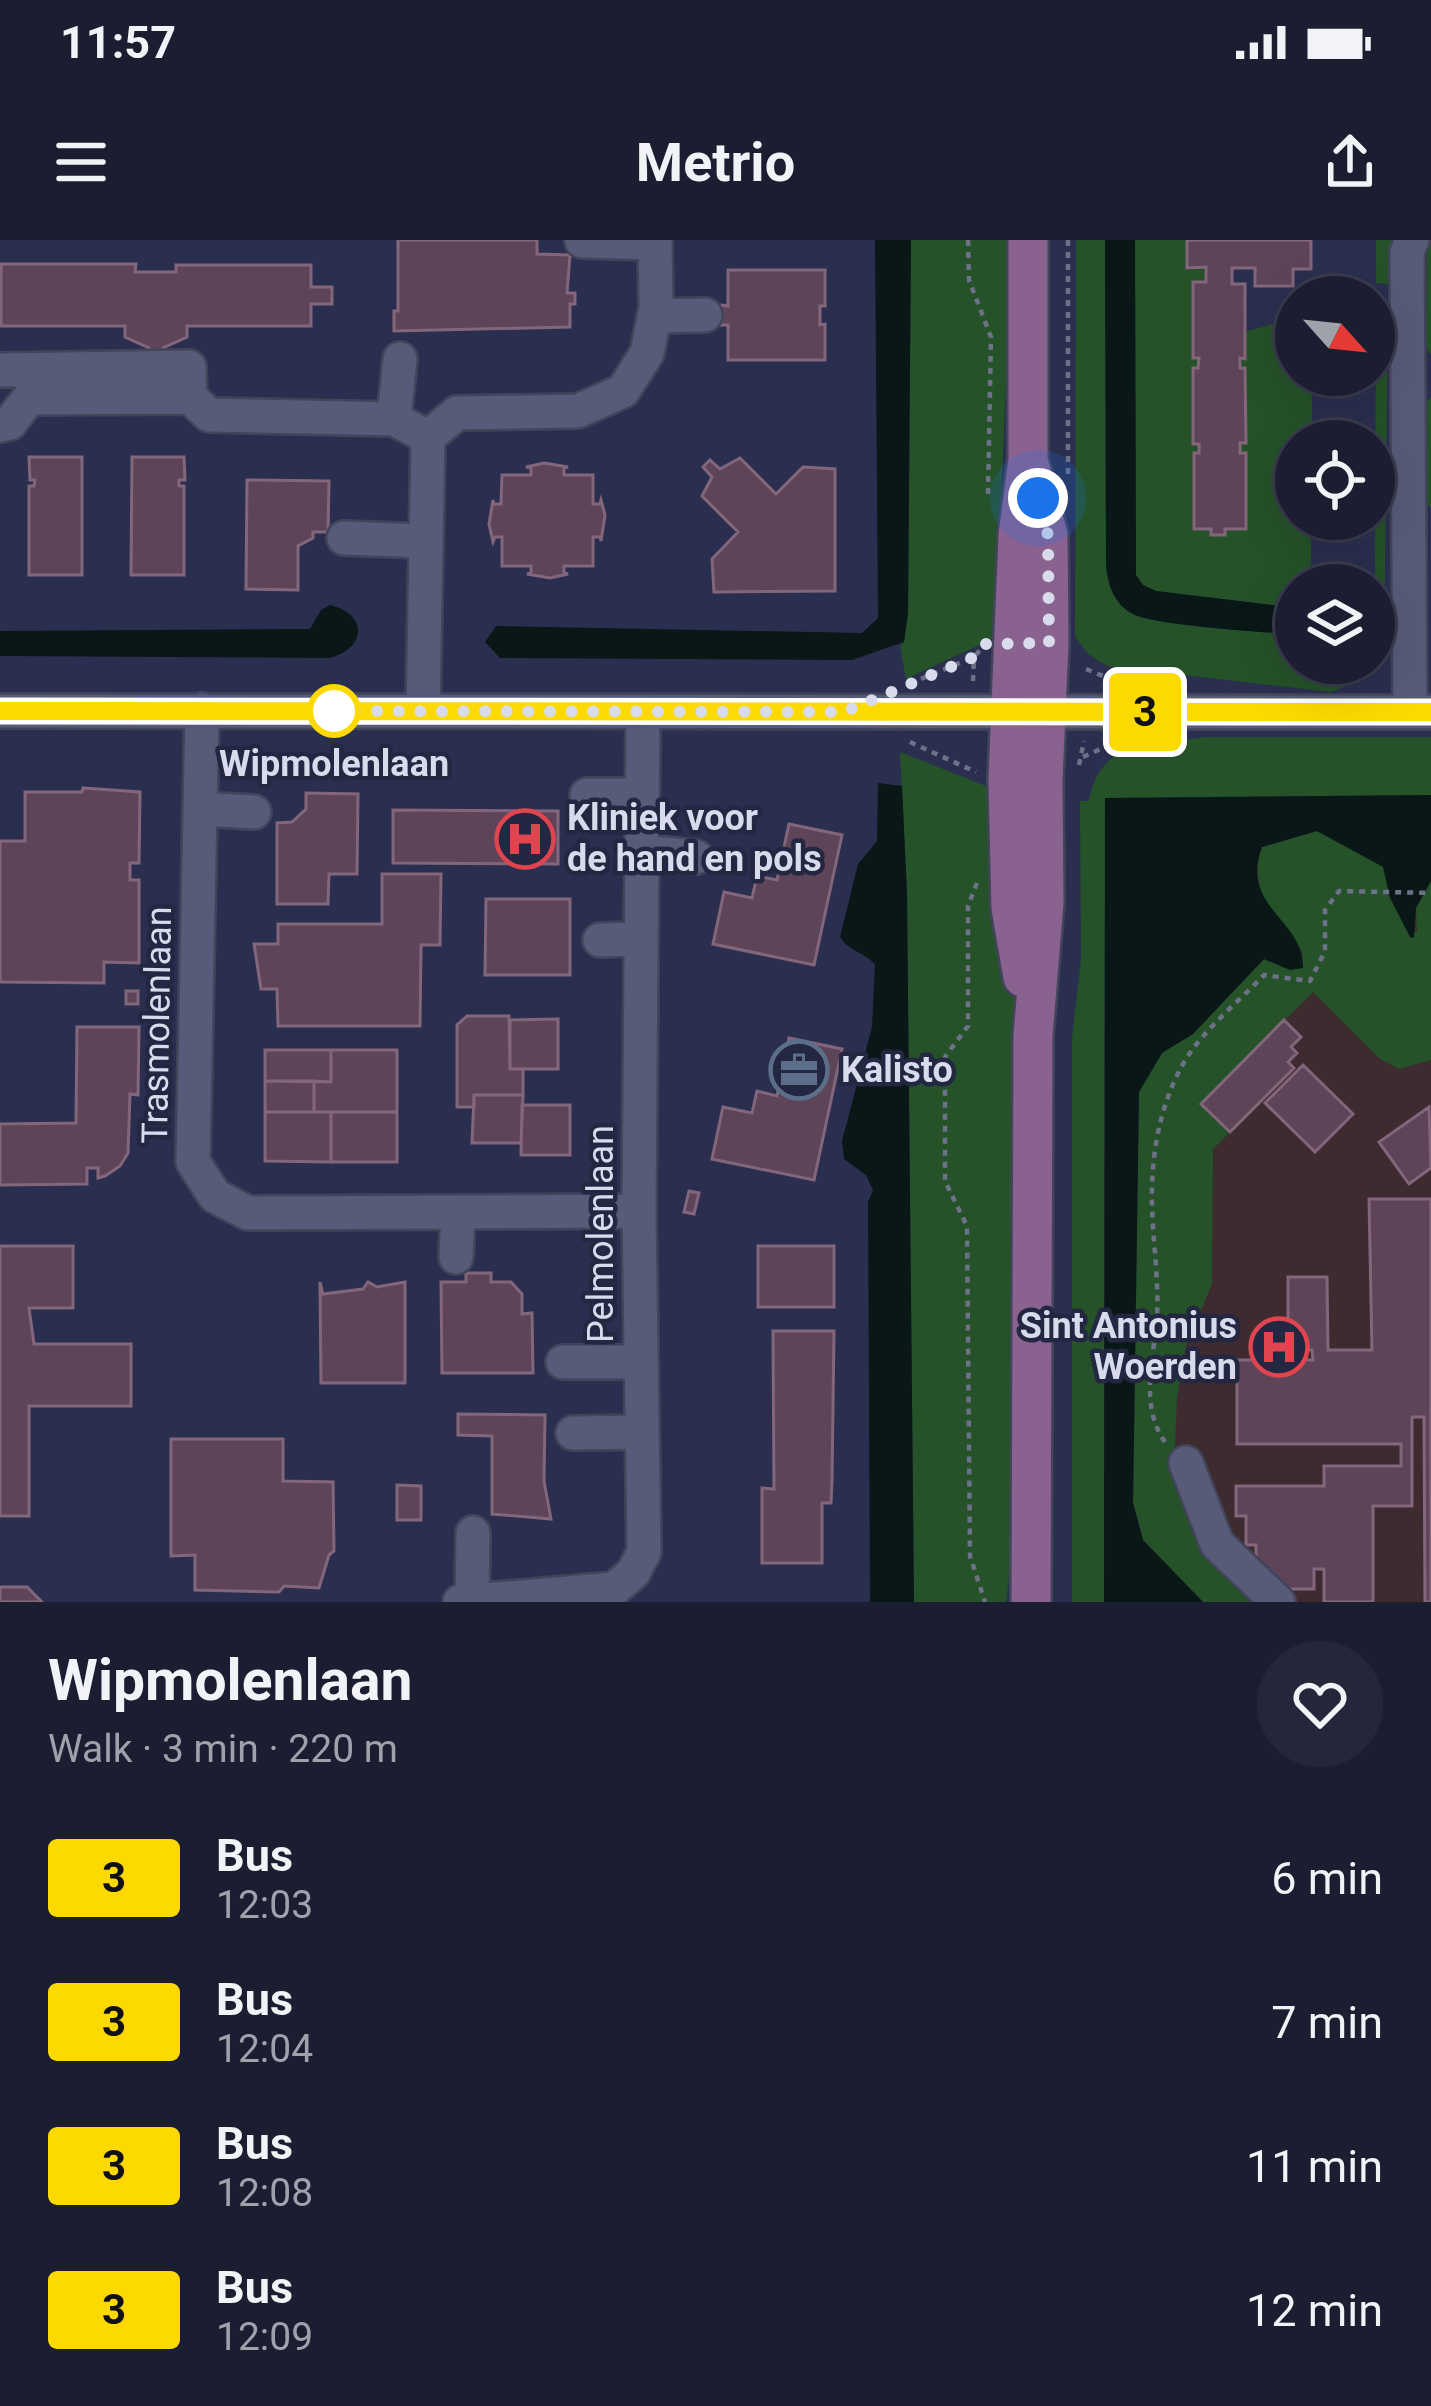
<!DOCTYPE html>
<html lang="en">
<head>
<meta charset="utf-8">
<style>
  body { margin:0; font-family:Roboto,sans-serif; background:#242639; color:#f1f3f6; height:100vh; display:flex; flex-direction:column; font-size:45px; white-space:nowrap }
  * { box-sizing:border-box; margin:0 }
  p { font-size:39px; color:#a0a2ab }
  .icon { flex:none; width:66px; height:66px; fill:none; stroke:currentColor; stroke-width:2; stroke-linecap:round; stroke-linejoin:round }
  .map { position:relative; height:1362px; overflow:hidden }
  .details { display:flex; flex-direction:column; background:#1b1d31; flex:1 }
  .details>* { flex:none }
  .badge { padding:0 24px; border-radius:9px; font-size:42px; line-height:78px }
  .needle { width:78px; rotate:117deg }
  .fabs { position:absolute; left:1275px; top:36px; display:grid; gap:24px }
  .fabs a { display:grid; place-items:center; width:120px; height:120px; border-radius:50%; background:#1b1d31; box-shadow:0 12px 48px #0002,0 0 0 3px #393b4d; font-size:60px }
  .you { position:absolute; width:60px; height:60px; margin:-30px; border:9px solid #fff; border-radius:50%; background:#1a73e8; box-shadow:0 0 0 18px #1a73e833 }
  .map>.badge { position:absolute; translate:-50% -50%; box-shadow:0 0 0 6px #fff }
  .round { display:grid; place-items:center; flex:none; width:126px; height:126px; border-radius:63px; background:#242639 }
  .summary { display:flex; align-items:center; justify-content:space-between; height:204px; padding:0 48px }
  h1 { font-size:57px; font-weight:700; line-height:90px }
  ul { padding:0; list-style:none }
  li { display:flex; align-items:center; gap:36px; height:144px; padding:0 48px }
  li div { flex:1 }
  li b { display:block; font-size:45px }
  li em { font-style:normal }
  li .badge { min-width:132px; font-weight:700; text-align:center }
  .status { display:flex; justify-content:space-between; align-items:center; height:84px; padding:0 60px; background:#1b1d31; direction:ltr }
  .status svg { height:33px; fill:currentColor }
  header { display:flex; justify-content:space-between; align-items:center; height:156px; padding:0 48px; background:#1b1d31; font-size:54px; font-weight:700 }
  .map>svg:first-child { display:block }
  .built { fill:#2b2f4f; fill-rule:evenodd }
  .medical { fill:#3e2b2f }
  .green { fill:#255229 }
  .water { fill:#091717 }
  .building { fill:#5e4458; stroke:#83667c; stroke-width:3 }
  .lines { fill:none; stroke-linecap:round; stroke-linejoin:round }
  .minor-casing { stroke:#42445a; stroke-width:38 }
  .major-casing { stroke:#42445a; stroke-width:44 }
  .path { stroke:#6e7288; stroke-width:4.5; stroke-dasharray:6 6; stroke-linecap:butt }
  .minor { stroke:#575b78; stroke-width:33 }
  .major { stroke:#8a6290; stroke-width:39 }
  .line-casing { stroke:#fff; stroke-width:27 }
  .line { stroke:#fcd900; stroke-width:18 }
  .walk { stroke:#d7dbec; stroke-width:12; stroke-dasharray:0 21.6 }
  .stop-dot { fill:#fff; stroke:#fcd900; stroke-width:6 }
  .labels { text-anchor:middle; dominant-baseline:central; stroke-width:9; stroke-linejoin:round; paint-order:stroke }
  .stop-label { font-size:36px; font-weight:bold; fill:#d7dbec; stroke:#242741 }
  .poi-label { font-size:36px; font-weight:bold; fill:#d7dbec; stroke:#242741; text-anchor:start }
  .street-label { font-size:36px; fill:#d7dbec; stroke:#242741 }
</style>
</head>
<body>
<div class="status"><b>11:57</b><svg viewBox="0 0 49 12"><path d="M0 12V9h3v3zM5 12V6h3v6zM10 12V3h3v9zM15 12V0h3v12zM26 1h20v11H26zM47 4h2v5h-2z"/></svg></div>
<header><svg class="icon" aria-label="menu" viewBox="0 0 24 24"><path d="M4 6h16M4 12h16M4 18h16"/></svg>Metrio<svg class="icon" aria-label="share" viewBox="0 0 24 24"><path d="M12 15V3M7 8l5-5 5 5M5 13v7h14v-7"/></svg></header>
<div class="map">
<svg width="1431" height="1362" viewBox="0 0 1431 1362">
  <rect width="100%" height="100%" fill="#242741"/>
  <path class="built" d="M0,0H1431V1362H0ZM1296,57H1374V135H1296ZM1296,201H1374V279H1296ZM1296,345H1374V423H1296Z"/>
  <path class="medical" d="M1431,510V1362H1133L1221,597Z"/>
  <path class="green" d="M911,0H1012L1001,261V395L906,439L900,406L904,402L908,373Z
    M1076,0H1105L1106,319C1106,341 1113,365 1135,375C1157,385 1267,393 1296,394V423H1374V345H1296V368L1156,351L1143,345L1136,335L1135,0H1187V27H1206L1193,118H1199L1198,128L1193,129L1199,213L1194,214V289H1211V295H1225L1246,214L1240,213V203L1246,202L1245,129L1240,128L1245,92L1280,82L1296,88V135H1312V201H1296V279H1311V336L1375,335L1376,72L1388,73L1384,402C1377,433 1360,441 1331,452L1107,426L1088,414L1075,396Z
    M1376,0H1393L1388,44L1376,43Z
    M1427,0H1431V115L1426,107Z
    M1431,157V268L1425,261L1426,163Z
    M1205,497H1431V555L1105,558L1104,1362H1072V798L1081,719L1080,561H1089C1099,498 1154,505 1205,497Z
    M900,512L1001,552L1015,748L1011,1322L1006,1362H914L907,653Z
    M1317,591L1384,627L1390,658L1409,690L1417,692L1416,668L1431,641V820L1399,829L1380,819L1313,752L1202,863L1230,892L1213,909L1212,1044L1186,1106L1177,1158L1175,1204L1182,1250L1262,1362H1203L1143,1300L1133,1263L1139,852L1162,813L1193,794L1264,719L1290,730L1303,713C1278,678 1246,652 1262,607Z"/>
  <path class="water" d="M875,0H911L908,373L904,402L852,420L500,418L485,402L496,386L862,393L878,378Z
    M1105,0H1135L1136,335L1143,345L1156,351L1296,368V394C1267,393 1157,385 1135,375C1113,365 1106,341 1106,319Z
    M330,365C369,374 366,409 329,418L0,416V391L310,389L321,370Z
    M878,543L902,546L907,653L914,1362H870L868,962L873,950L866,935L844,919L842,901L872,787L875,724C863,712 849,711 840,697L858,624L877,601Z
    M1431,555V641L1416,668L1414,698L1410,697L1390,658L1383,627L1317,591L1262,607C1239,667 1304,679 1303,728L1290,730L1264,719L1193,794L1162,813L1139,852L1133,1263L1143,1300L1203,1362H1104L1105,558Z"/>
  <path class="building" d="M398,0H537V14L570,15L567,53H575V64H570V87L394,91V71H398Z
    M1187,0H1311V29H1293V46H1255V28H1232V44H1245V119L1240,118V128H1245L1246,203H1240V213H1246V289H1225V295H1211V289H1194V213H1199V204H1193V128H1198L1199,118H1193V42H1206V27L1187,28Z
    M1,24H136L135,32H176V25H311V47H332V64H311V86H187V97L163,108V116H149V108L125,97V86H1Z
    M728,30H825V66H820V85L825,84V120H728V85H721L720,65L728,66Z
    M29,217H82V335H29V246H34L35,240H30Z
    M132,217H184L185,240H179V246H184V335H131Z
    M740,218L776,254L803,227L835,229V351L714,352L712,319L738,292L702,256L712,237L703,227L710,220L720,229Z
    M544,223L568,227L564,228V235H593V264H600L601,260L605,275L601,301L600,297H593V326H564V333L568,334L550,338L527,334L531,333V326H502V297H495L493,302L489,284L493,260L494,264H501L502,235H531V228L526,227Z
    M247,240L329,241L328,292H313V298L298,306V350L246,349Z
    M83,548L140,552L139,623H130V640H139V723L104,722V743L0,742V601H25V552H82Z
    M306,553L358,554L357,634H329L328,664H277V583L292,582L306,569Z
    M393,570L558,571V624L393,623Z
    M789,584L842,595L814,725L713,704L724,652L752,658L757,636L777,640Z
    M382,634H441L440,705H421L420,786H278L277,749H261L254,704H278V684H382Z
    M486,659H570V735H485Z
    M126,751H138V764H126Z
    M467,776H509L510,829H523V855H474V867H457V785Z
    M558,779V829H510V780Z
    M1284,780L1301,797L1291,807L1297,813L1288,822L1294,828L1230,892L1201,864Z
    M77,787H139L138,855L130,854L128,913L120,926L105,936L98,938V928H87V944L0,945V884L76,883Z
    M789,798L842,809L814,940L712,919L723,867L752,873L757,851L777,856Z
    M265,810H331V842L265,841Z
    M331,810H397V872H314V841L331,842Z
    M1303,825L1353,874L1315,912L1265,863Z
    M265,841H314V872H265Z
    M474,855H523L521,903H472Z
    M522,865H570V915H521Z
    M1429,867L1431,928L1409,944L1379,902Z
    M265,872H331V922L265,921Z
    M331,872H397V922H331Z
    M689,951L699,953L694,974L684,972Z
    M1369,959H1431V1362H1425L1424,1177H1412V1266H1373V1362H1324V1329H1314V1349H1275L1256,1329V1305H1246V1276H1236V1246H1324V1226H1401V1204H1237V1120H1313L1312,1110H1288V1037H1327L1328,1110H1372Z
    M0,1006H73V1068H29L34,1104H131V1166H29V1276H0Z
    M758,1006H834V1067H758Z
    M466,1033H491V1042H511L522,1054V1074L532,1073L533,1133H442L441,1042H466Z
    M320,1042L323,1054L363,1049L368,1042L377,1047L405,1042V1143H321Z
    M773,1091H834L832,1241L831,1263H822V1323H762V1248L774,1249Z
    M458,1174L545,1175L544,1241L551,1279L492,1274V1196L458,1195Z
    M171,1199H283V1241L333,1242L334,1311L329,1315L319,1348L284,1346L279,1352L195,1350V1315L171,1316Z
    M397,1245L421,1246V1280H397Z
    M0,1347H27L42,1362H0Z"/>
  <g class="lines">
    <defs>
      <path id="minor" d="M582,1L655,3
        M654,76L705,75
        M0,130L189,127L190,157
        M394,179L400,119
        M0,185L10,183L29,158L190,157L209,175L394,179L428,197
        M344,298L424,301
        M202,470L193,922L215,956L248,973L639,971
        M0,471L1431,472
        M423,471L428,197L457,173L578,171L623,151L647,113L656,68L655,0
        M1410,472L1407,12L1412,0
        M587,555H642
        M200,569L254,572
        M642,612L696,617
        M600,700L641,699
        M456,1017L458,972
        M563,1122H641
        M573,1193L642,1192
        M1186,1223L1217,1304L1278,1362
        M472,1360L473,1293
        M460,1362L614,1349L633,1333L644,1312L639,971L643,473"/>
      <path id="major" d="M1028,220L1048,295L1049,403L1043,540L1044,662L1033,796L1031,1362
        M1023,737L1011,668L1008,540L1018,295L1028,220V0"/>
    </defs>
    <use href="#minor" class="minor-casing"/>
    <use href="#major" class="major-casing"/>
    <path class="path" d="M968,0L969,40L991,97L988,254
      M1068,0V237
      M1086,429L1115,441
      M921,439L974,417L980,410
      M973,441L974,417
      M910,502L976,532
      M1083,517L1116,502
      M1079,525L1084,501
      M977,643L968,666V786L945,817V941L967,986L970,1316L985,1362
      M1165,1202C1139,1166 1154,1117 1157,1077C1159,1040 1153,1003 1152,966C1150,911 1163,844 1199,801C1219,777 1243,757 1264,735L1310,741L1325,711V670L1339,651L1431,653"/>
    <use href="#minor" class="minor"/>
    <use href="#major" class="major"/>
  </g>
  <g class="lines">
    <defs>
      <path id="line" d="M0,471L1431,472"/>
    </defs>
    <use href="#line" class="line-casing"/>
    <use href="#line" class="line"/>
    <path class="walk" d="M334,471L844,472L974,417L984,404L1049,403L1048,295L1038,258"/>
  </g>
  <defs>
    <symbol id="hospital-ring" viewBox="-11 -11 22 22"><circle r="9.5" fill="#242741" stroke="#e0444e" stroke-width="1.5"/><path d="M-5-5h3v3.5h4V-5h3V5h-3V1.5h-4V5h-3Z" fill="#e0444e"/></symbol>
    <symbol id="office-ring" viewBox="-11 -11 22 22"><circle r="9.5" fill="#242741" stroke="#5c6f8a" stroke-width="1.5"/><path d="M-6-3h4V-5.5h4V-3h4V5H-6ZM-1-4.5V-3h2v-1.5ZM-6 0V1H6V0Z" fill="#5c6f8a"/></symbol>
  </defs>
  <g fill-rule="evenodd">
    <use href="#hospital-ring" x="492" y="566" width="66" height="66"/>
    <use href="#office-ring" x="766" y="797" width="66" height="66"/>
    <use href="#hospital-ring" x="1246" y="1074" width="66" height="66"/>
  </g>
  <circle class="stop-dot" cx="334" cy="471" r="24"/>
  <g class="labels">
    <g class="stop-label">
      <text x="334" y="524">Wipmolenlaan</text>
    </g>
    <g class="poi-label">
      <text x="567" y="578">Kliniek voor<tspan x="567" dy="41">de hand en pols</tspan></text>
      <text x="841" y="830">Kalisto</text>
      <text x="1237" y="1086" text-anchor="end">Sint Antonius<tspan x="1237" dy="41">Woerden</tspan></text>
    </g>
    <g class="street-label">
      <text transform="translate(157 785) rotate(-89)">Trasmolenlaan</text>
      <text transform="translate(601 994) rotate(-90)">Pelmolenlaan</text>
    </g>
  </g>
</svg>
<div class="fabs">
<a><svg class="needle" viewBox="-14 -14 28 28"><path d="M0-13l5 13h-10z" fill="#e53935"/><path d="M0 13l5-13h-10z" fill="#a0a2ab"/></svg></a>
<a><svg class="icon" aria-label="locate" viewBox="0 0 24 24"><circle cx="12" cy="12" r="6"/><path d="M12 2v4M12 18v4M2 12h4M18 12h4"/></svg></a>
<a><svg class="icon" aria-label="layers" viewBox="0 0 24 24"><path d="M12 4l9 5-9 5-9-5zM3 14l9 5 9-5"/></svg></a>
</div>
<div class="you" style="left:1038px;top:258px"></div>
<b class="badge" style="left:1145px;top:472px;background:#fcd900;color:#111">3</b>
</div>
<section class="details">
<div class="summary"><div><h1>Wipmolenlaan</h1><p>Walk · 3 min · 220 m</p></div><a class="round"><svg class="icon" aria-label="heart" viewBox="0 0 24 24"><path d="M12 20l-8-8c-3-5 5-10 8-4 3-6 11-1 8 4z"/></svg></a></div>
<ul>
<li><span class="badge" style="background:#fcd900;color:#111">3</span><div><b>Bus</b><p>12:03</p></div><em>6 min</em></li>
<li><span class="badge" style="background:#fcd900;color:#111">3</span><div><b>Bus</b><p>12:04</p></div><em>7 min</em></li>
<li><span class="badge" style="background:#fcd900;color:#111">3</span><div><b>Bus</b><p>12:08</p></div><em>11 min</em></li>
<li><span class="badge" style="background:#fcd900;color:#111">3</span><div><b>Bus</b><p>12:09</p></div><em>12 min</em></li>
</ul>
</section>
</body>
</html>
